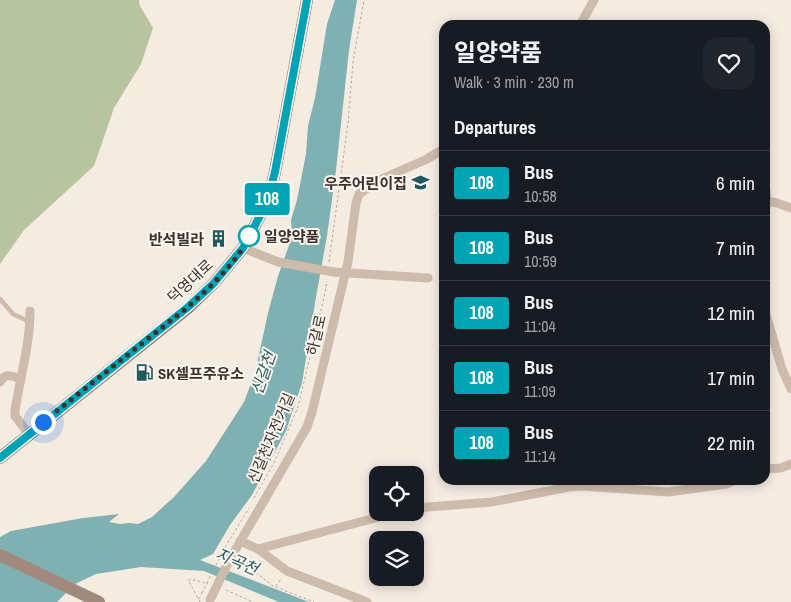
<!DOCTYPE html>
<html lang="en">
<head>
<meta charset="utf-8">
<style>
  body { margin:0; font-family:"Archivo Narrow","Noto Sans KR",sans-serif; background:#20242c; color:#f1f3f6; height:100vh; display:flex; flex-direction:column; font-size:19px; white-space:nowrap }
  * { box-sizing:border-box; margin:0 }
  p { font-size:16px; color:#9ea1a6 }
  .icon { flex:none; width:28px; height:28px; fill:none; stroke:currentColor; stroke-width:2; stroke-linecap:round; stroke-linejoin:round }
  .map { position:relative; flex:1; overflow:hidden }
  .details { position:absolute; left:439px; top:20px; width:331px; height:465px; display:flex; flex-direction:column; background:#171b24; border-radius:15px; box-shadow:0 2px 12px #0003 }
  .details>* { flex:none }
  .badge { padding:0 10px; border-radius:4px; font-size:18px; line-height:32px }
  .fabs { position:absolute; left:369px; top:466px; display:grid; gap:10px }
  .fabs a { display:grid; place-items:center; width:55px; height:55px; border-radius:10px; background:#171b24; box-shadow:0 2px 12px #0003; font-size:25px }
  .you { position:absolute; width:25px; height:25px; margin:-12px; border:4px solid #fff; border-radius:50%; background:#1a73e8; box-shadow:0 0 0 8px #1a73e833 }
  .map>.badge { position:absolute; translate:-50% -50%; box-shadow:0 0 0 2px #fff }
  h2 { padding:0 15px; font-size:19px; line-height:45px }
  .round { display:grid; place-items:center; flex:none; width:52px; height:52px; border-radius:15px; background:#20242c }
  .overview { display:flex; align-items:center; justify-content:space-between; height:85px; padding:0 15px }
  h1 { font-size:24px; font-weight:700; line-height:38px }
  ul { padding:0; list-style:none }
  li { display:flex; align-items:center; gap:15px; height:65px; padding:0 15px; border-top:1px solid #363941 }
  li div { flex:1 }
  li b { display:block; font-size:19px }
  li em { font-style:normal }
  li .badge { min-width:55px; font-weight:700; text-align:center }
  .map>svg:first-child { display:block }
  .green { fill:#b8c4a0 }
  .water { fill:#7fb0b2 }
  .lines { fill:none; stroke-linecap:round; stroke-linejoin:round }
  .path { stroke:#b9a596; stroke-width:1; stroke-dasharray:2.5 2.5; stroke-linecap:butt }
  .service { stroke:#cdbbac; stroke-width:4.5 }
  .minor { stroke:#cdbbac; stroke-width:9 }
  .secondary { stroke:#a18a7d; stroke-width:12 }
  .primary { stroke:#7d675c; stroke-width:12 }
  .path-bridge { stroke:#b9a596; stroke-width:1; stroke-dasharray:2.5 2.5; stroke-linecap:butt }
  .minor-bridge { stroke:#cdbbac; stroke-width:9 }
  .line-casing { stroke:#fff; stroke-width:11 }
  .line { stroke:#00a3b4; stroke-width:8 }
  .walk { stroke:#3b302b; stroke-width:5; stroke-dasharray:0 9 }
  .stop-dot { fill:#fff; stroke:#00a3b4; stroke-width:2.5 }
  .labels { text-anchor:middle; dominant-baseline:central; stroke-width:4; stroke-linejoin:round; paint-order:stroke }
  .poi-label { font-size:15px; font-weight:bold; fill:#3b302b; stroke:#fbf5ee; text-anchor:end }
  .stop-label { font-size:15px; font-weight:bold; fill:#3b302b; stroke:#fbf5ee; text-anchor:start }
  .street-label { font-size:15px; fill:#3b302b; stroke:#fbf5ee }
  .water-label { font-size:16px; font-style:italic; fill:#1f5a5e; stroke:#fbf5ee }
</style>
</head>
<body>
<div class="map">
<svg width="791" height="602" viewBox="0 0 791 602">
  <rect width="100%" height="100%" fill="#f4ebe1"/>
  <path class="green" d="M0,0H139L140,6L153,28L141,64L114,108L94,166L24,230L0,264Z"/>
  <path class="water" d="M335,0H357L349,50L336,170L327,236L316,297L302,383L286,431L252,495L230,525L213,554L200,560L309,602H279L204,571L141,567L96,574L75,584L57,602H0V537L11,531L83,518L119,514L109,522L120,524L129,523L138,524L152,517L174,497L206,461L244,402L255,373L268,313L278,276L292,237L291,220L297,200L306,154L308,126L315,98L327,24Z"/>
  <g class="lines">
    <path class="path" d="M329,262L348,123L353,62L364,0
      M254,498L274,463L298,407L325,293L327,281
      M238,563L255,572L273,586L314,602
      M207,583L224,549L249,508
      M276,586L282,578
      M226,590L253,602
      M199,599L202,593
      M200,602L188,580H195L208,584"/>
    <path class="service" d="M0,299L13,314L30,322"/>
    <path class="minor" d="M580,25L594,0
      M765,183L767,201L765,212
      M767,201L777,203L791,208
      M243,248L278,262
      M334,272L428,278
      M765,311L782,369L791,389
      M0,382C5,372 12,376 21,379
      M29,434L15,416V411C20,377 30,345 30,311
      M765,469L781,468L791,464
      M415,508L492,502L569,487L582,486L668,492L726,484L736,480
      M240,541L258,549L287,571L367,602
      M258,549L398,512
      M230,559L307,427L312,412L348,262L356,203L359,194L377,181L425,160L444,149"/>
    <path class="secondary" d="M0,555L99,602"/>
    <path class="primary" d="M0,458L189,307L213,284L243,248L262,212L269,195L275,172L307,0"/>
    <path class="path-bridge" d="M202,593L207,583"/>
    <path class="minor-bridge" d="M278,262L334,272
      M210,600L230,559"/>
  </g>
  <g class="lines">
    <defs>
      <path id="line" d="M0,458L188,307L213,284L243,248L262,212L269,195L275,172L307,0"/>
    </defs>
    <use href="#line" class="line-casing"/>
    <use href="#line" class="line"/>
    <path class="walk" d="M43,422L188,307L213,284L231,264L243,248L249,236"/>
  </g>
  <defs>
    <symbol id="school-bare" viewBox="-9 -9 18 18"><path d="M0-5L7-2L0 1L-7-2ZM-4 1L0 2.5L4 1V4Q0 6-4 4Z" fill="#1f5a5e" stroke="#fbf5ee" stroke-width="2.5" paint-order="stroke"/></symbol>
    <symbol id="building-bare" viewBox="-9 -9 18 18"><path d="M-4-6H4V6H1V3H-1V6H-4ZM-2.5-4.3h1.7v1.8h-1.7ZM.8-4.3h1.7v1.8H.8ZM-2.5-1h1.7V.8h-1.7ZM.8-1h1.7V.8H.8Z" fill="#1f5a5e" stroke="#fbf5ee" stroke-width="2.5" paint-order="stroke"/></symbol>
    <symbol id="fuel-bare" viewBox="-9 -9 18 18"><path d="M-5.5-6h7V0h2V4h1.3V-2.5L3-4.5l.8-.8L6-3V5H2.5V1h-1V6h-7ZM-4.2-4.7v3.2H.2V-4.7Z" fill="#1f5a5e" stroke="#fbf5ee" stroke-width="2.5" paint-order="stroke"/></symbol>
  </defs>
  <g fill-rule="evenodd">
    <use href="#school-bare" x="408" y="170" width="25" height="25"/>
    <use href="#building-bare" x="206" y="226" width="25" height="25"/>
    <use href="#fuel-bare" x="132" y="360" width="25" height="25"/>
  </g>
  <circle class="stop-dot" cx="249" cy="236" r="10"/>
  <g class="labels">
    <g class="poi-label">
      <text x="407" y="183">우주어린이집</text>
      <text x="204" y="239">반석빌라</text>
      <text x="158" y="373" text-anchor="start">SK셀프주유소</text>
    </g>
    <g class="stop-label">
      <text x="264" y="236">일양약품</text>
    </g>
    <g class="street-label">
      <text transform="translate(190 281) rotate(-43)">덕영대로</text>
      <text transform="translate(316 335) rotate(-77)">하갈로</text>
      <text transform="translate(271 438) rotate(-67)">신갈천자전거길</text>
    </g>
    <g class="water-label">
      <text transform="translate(263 373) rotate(-71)">신갈천</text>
      <text transform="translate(237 561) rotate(23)">지곡천</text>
    </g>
  </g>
</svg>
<div class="fabs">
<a><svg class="icon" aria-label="locate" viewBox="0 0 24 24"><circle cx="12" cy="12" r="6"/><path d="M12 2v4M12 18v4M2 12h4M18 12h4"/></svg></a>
<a><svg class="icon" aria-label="layers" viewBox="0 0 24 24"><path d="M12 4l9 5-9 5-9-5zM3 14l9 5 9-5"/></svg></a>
</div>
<div class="you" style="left:43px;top:422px"></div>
<b class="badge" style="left:267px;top:199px;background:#00a3b4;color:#fff">108</b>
<section class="details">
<div class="overview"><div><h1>일양약품</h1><p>Walk · 3 min · 230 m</p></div><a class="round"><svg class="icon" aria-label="heart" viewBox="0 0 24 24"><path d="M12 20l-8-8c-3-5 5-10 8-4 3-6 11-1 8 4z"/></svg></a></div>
<h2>Departures</h2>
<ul>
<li><span class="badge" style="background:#00a3b4;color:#fff">108</span><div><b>Bus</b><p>10:58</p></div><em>6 min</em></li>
<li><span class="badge" style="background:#00a3b4;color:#fff">108</span><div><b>Bus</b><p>10:59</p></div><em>7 min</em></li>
<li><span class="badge" style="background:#00a3b4;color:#fff">108</span><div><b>Bus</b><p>11:04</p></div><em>12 min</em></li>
<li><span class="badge" style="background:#00a3b4;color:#fff">108</span><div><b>Bus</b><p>11:09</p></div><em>17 min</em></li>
<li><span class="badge" style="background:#00a3b4;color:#fff">108</span><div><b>Bus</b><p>11:14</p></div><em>22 min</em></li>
</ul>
</section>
</div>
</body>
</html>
